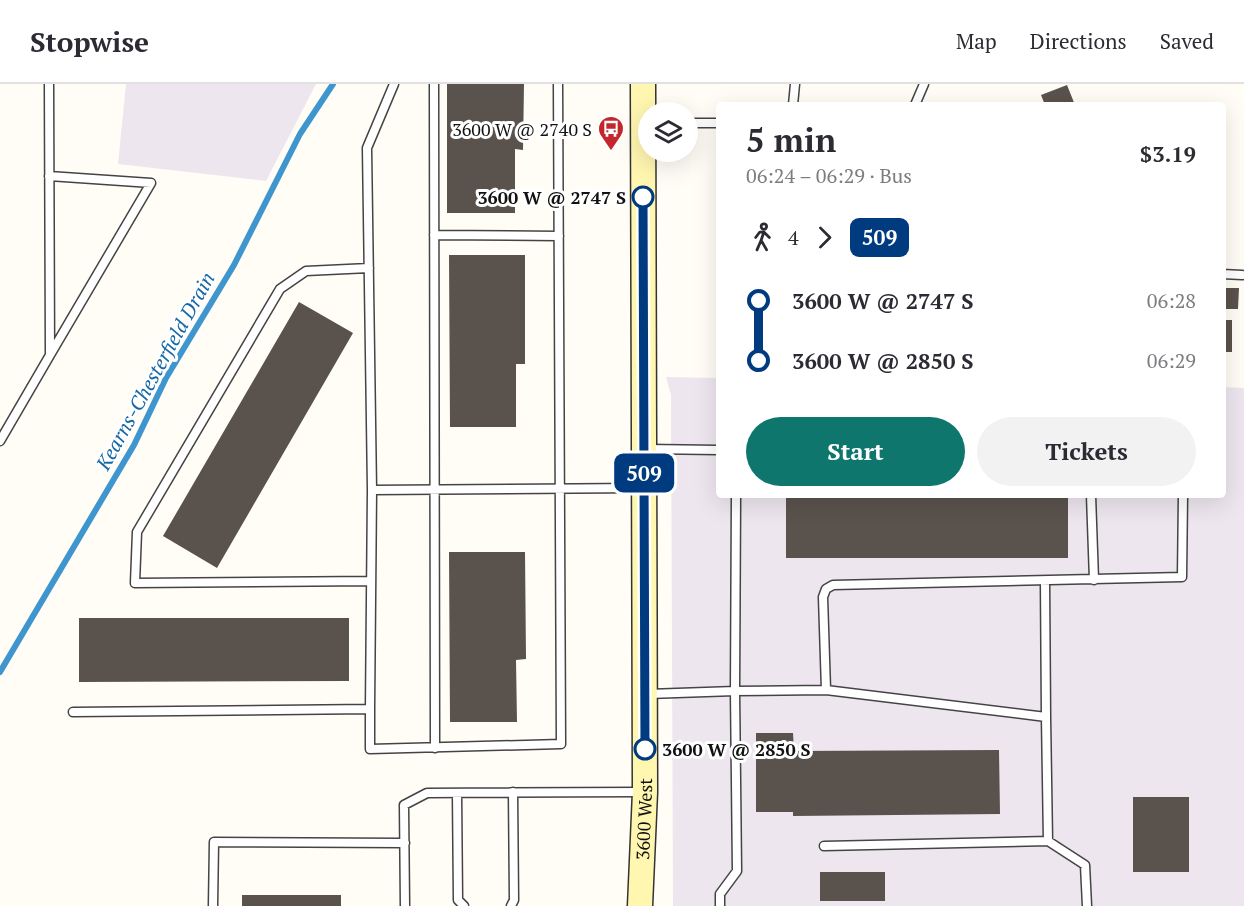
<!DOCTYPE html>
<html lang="en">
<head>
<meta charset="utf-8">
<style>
  body { margin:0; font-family:"PT Serif",serif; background:#f2f2f3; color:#2b2b33; height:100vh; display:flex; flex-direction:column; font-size:22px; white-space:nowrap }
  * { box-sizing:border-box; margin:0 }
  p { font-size:20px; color:#7c7c81 }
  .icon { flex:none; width:33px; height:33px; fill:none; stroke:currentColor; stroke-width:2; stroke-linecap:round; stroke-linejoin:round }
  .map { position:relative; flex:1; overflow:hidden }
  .side { position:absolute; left:716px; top:18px; width:510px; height:396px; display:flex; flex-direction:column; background:#fff; border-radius:6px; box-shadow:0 6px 24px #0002 }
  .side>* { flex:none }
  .badge { padding:0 12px; border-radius:9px; font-size:21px; line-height:39px }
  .tools { position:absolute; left:638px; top:18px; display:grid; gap:12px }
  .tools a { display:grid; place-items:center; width:60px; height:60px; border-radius:50%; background:#fff; box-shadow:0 6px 24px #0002; font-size:30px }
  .map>.badge { position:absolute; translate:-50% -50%; box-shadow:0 0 0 3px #fff }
  .legs { display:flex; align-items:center; gap:9px; height:66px; padding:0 30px; font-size:20px }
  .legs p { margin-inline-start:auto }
  .summary { display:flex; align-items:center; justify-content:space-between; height:102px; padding:0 30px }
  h1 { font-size:33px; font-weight:700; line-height:45px }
  .cta { display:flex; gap:12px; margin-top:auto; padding:12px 30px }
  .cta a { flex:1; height:69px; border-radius:36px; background:#0f766e; color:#fff; font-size:24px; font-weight:700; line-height:69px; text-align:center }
  .cta a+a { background:#f2f2f3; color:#2b2b33 }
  ul { padding:0 30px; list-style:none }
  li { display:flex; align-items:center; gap:21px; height:60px; font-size:22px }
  li i { display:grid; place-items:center; width:9px; height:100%; margin:0 8px; background:currentColor }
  li i::after { content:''; width:15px; height:15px; margin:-8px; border:4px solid; border-radius:50%; background:#fff }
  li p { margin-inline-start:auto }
  li:first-child i { background:linear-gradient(#0000 50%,currentColor 0) }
  li:last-child i { background:linear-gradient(currentColor 50%,#0000 0) }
  header { display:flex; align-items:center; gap:36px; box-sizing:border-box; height:84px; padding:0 30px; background:#fff; border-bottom:2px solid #e1e1e2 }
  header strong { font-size:28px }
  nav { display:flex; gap:33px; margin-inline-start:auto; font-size:21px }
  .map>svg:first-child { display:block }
  .industrial { fill:#eee6ef }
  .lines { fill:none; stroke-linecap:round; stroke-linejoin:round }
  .stream { stroke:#3f96cf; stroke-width:6 }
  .building { fill:#5a524d }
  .lane-casing { stroke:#444; stroke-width:11 }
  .secondary-casing { stroke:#333; stroke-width:27 }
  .lane { stroke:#fff; stroke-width:8 }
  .secondary { stroke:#fff6b0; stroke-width:24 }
  .line-1-casing { stroke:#fff; stroke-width:14 }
  .line-1 { stroke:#003b80; stroke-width:9 }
  .stop-1-dot { fill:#fff; stroke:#003b80; stroke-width:3 }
  .labels { text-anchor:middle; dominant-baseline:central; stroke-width:6; stroke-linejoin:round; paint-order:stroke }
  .poi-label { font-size:18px; fill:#111; stroke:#fff; text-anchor:end }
  .stop-label { font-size:18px; font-weight:bold; fill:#111; stroke:#fff; text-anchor:end }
  .street-label { font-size:18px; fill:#111; stroke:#fff }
  .water-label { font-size:20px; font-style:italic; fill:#1768a6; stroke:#fff }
</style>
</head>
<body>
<header>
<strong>Stopwise</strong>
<nav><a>Map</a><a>Directions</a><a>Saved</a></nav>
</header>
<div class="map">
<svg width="1244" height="822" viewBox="0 0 1244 822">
  <rect width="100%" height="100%" fill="#fffdf5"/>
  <path class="industrial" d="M126,0H316L266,97L118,80Z
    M666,293L718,294V411H1222L1223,303L1244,304V822H673L671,311Z"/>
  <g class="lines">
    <path class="stream" d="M0,588L134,361L166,294L234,181L300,50L333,0"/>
  </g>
  <path class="building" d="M447,0H524L523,66L515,65V129H447Z
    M1067,1L1075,21H1045L1041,11Z
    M449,171H525V280H516V343H450Z
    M1222,204H1239L1238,225H1222Z
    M299,218L353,249L217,484L163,452Z
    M1222,236H1232V268H1222Z
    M786,411H1068V474H786Z
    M449,468H525L526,575L516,576L517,638H450Z
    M79,534H349V597L79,598Z
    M756,649H793L794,667L999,666L1000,730L793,732V728H756Z
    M1133,713H1189V788H1133Z
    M820,788H885V817H820Z
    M242,811H341V822H242Z"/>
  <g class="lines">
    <defs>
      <path id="lane" d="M394,0L367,64L372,406L641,404
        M434,0L435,664
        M793,21L795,0
        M915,21L924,0
        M687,39H718
        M49,92L151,99L50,271
        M434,151L559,152
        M369,184L306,187L280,205L137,448L135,499L371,497
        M1222,190L1242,191
        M0,357L50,271L49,0
        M647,365L718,366
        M1091,411L1094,496
        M1045,497L1046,633
        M826,606L823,513L826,505L833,501L1182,493L1183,411
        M648,610L735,607L736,411
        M370,625L372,406
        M73,628L370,625V665L561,660L558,0
        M457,709L458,816L464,822
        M1048,757L1085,781L1087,822
        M213,822L214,758L405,759
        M405,822L404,721L427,709L642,708
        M511,822L514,816L513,708
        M720,822V810L737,787L735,607L826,606L1046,633L1048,757L824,762"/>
      <g id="secondary">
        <path id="s1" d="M640,822L645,708L643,0"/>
      </g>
    </defs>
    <use href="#lane" class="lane-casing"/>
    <use href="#secondary" class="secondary-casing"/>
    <use href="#lane" class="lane"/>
    <use href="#secondary" class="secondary"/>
  </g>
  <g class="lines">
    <defs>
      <path id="line-1" d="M643,113L645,665"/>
    </defs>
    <use href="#line-1" class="line-1-casing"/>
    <use href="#line-1" class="line-1"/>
  </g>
  <defs>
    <symbol id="bus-pin" viewBox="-11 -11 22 30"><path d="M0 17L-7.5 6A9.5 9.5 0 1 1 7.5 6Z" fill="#c4262e" stroke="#fff"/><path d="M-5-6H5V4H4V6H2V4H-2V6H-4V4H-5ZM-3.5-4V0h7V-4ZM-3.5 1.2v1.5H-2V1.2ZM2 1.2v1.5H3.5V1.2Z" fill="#fff"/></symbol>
  </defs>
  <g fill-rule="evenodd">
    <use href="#bus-pin" x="596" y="30" width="30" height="40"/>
  </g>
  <g class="stop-1-dot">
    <circle cx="643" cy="113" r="10"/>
    <circle cx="645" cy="665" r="10"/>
  </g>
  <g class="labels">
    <g class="poi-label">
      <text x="592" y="45">3600 W @ 2740 S</text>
    </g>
    <g class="stop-label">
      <text x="626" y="113">3600 W @ 2747 S</text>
      <text x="662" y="665" text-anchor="start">3600 W @ 2850 S</text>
    </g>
    <g class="street-label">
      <text stroke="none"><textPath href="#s1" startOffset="87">3600 West</textPath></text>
    </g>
    <g class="water-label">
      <text transform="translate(155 287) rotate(-61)">Kearns-Chesterfield Drain</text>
    </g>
  </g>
</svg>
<div class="tools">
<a><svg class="icon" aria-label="layers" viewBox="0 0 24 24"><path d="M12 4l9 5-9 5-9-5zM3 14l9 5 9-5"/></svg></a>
</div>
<b class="badge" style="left:644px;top:389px;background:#003b80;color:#fff">509</b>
<section class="side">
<div class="summary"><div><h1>5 min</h1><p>06:24 – 06:29 · Bus</p></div><b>$3.19</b></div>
<div class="legs"><svg class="icon" aria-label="walk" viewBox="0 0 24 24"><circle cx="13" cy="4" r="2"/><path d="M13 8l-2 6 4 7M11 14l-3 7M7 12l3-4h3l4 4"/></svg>4<svg class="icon" aria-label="forward" viewBox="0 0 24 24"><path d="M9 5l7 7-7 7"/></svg><b class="badge" style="background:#003b80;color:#fff">509</b></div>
<ul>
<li><i style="color:#003b80"></i><b>3600 W @ 2747 S</b><p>06:28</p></li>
<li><i style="color:#003b80"></i><b>3600 W @ 2850 S</b><p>06:29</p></li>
</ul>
<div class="cta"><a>Start</a><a>Tickets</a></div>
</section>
</div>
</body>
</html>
